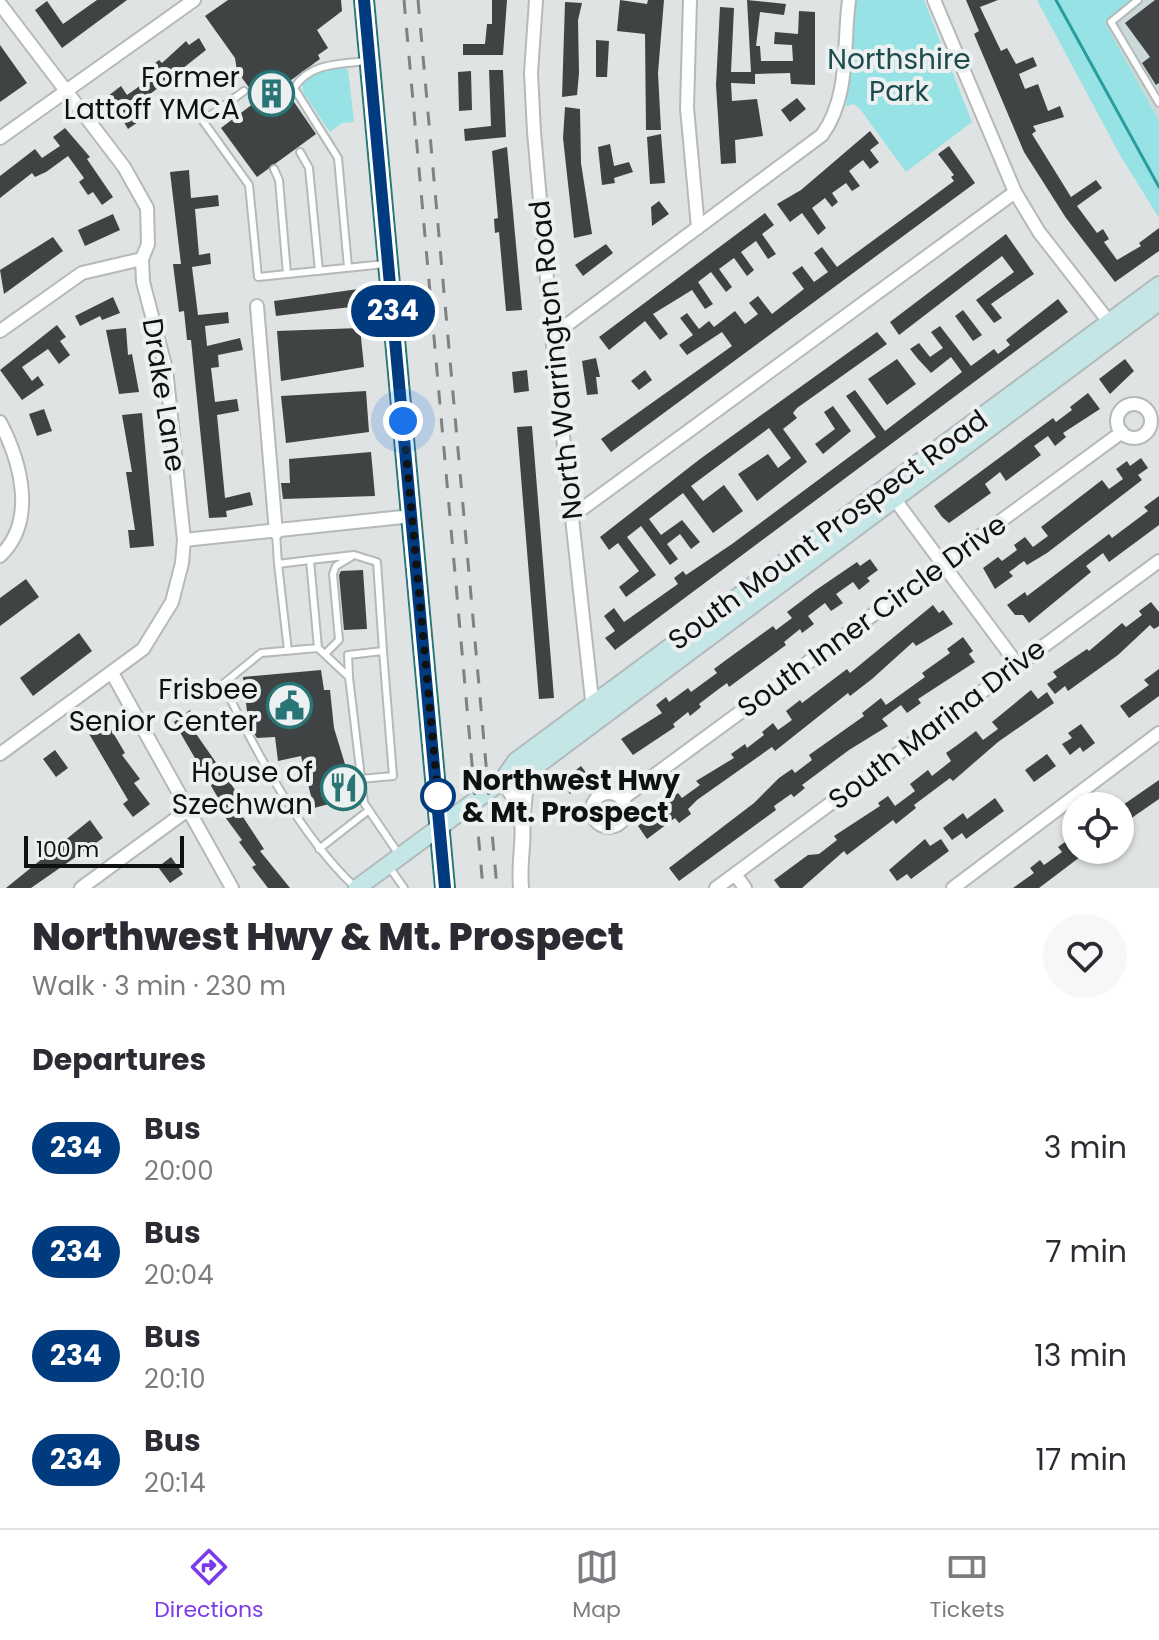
<!DOCTYPE html>
<html lang="en">
<head>
<meta charset="utf-8">
<style>
  body { margin:0; font-family:Poppins,sans-serif; background:#f7f7f7; color:#2b2b33; height:100vh; display:flex; flex-direction:column; font-size:30px; white-space:nowrap }
  * { box-sizing:border-box; margin:0 }
  p { font-size:26px; color:#7c7c81 }
  .icon { flex:none; width:44px; height:44px; fill:none; stroke:currentColor; stroke-width:2; stroke-linecap:round; stroke-linejoin:round }
  .map { position:relative; height:888px; overflow:hidden }
  .drawer { display:flex; flex-direction:column; background:#fff; flex:1 }
  .drawer>* { flex:none }
  .badge { padding:0 16px; border-radius:26px; font-size:28px; line-height:52px }
  .fabs { position:absolute; left:1062px; top:792px; display:grid; gap:16px }
  .fabs a { display:grid; place-items:center; width:72px; height:72px; border-radius:50%; background:#fff; box-shadow:0 2px 6px #0004; font-size:40px }
  .scale { position:absolute; left:24px; bottom:20px; width:160px; box-sizing:border-box; padding-left:8px; border:4px solid #101212; border-top:0; font-size:22px; line-height:28px; white-space:nowrap; color:#101212; -webkit-text-stroke:6px #ecf0f0; paint-order:stroke }
  .you { position:absolute; width:40px; height:40px; margin:-20px; border:6px solid #fff; border-radius:50%; background:#1a73e8; box-shadow:0 0 0 12px #1a73e833 }
  .map>.badge { position:absolute; translate:-50% -50%; box-shadow:0 0 0 4px #fff }
  h2 { padding:0 32px; font-size:30px; line-height:72px }
  .round { display:grid; place-items:center; flex:none; width:84px; height:84px; border-radius:42px; background:#f7f7f7 }
  .head { display:flex; align-items:center; justify-content:space-between; height:136px; padding:0 32px }
  h1 { font-size:38px; font-weight:800; line-height:60px }
  ul { padding:0; list-style:none }
  li { display:flex; align-items:center; gap:24px; height:104px; padding:0 32px }
  li div { flex:1 }
  li b { display:block; font-size:30px }
  li em { font-style:normal }
  li .badge { min-width:88px; font-weight:700; text-align:center }
  .tabs { display:flex; justify-content:space-around; align-items:center; height:112px; border-top:2px solid #e1e1e2; background:#fff; font-size:22px; color:#7c7c81 }
  .tabs a { display:grid; justify-items:center; gap:4px }
  .tabs .on { color:#7c3aed }
  .map>svg:first-child { display:block }
  .built { fill:#cbd9d9 }
  .green { fill:#96e2e4 }
  .lines { fill:none; stroke-linecap:round; stroke-linejoin:round }
  .stream { stroke:#2a9c9e; stroke-width:3 }
  .building { fill:#3f4343 }
  .service-casing { stroke:#b4b9b9; stroke-width:10 }
  .minor-casing { stroke:#b4b9b9; stroke-width:16 }
  .tertiary-casing { stroke:#b4b9b9; stroke-width:18 }
  .secondary-casing { stroke:#b4b9b9; stroke-width:20 }
  .primary-casing { stroke:#2d7678; stroke-width:22 }
  .service { stroke:#fff; stroke-width:6 }
  .minor { stroke:#fff; stroke-width:12 }
  .tertiary { stroke:#fff; stroke-width:14 }
  .secondary { stroke:#c4e6e7; stroke-width:16 }
  .primary { stroke:#8acdcf; stroke-width:18 }
  .rail { stroke:#7f8282; stroke-width:3; stroke-dasharray:14 14; stroke-linecap:butt }
  .line-casing { stroke:#fff; stroke-width:18 }
  .line { stroke:#003b80; stroke-width:12 }
  .walk { stroke:#101212; stroke-width:8; stroke-dasharray:0 14.4 }
  .stop-dot { fill:#fff; stroke:#003b80; stroke-width:4 }
  .labels { text-anchor:middle; dominant-baseline:central; stroke-width:8; stroke-linejoin:round; paint-order:stroke }
  .park-label { font-size:28px; fill:#1c4c4d; stroke:#ecf0f0 }
  .poi-label { font-size:28px; fill:#101212; stroke:#ecf0f0; text-anchor:end }
  .street-label { font-size:28px; fill:#101212; stroke:#ecf0f0 }
  .stop-label { font-size:28px; font-weight:bold; fill:#101212; stroke:#ecf0f0; text-anchor:start }
</style>
</head>
<body>
<div class="map">
<svg width="1159" height="888" viewBox="0 0 1159 888">
  <rect width="100%" height="100%" fill="#dfe3e3"/>
  <path class="built" d="M1130,0H1159V121L1104,22Z"/>
  <path class="green" d="M854,0H924L972,122L906,172L860,109L854,104L846,106Z
    M1037,0H1130L1105,23L1159,121V218L1120,155Z
    M342,66L348,70L354,122L342,123L330,132L303,92L302,82L324,67Z"/>
  <g class="lines">
    <path class="stream" d="M1056,0L1159,187"/>
  </g>
  <path class="building" d="M97,0H127L62,48L35,10L47,1L63,24Z
    M228,0H341L342,11L317,30L328,48L318,55L320,59L283,86L316,134L257,177L221,128L258,100L237,71L235,58L205,16Z
    M492,0H507L503,55H463V44H485L487,24H492Z
    M620,0L647,4L648,0H664L658,73L661,130H646L645,34L617,31Z
    M747,0L786,4L784,15L760,12L756,46H760L761,61H793L792,45L774,44L775,32L798,34L799,11L815,12V85L791,84L790,73L755,74V84L731,83L732,101L757,99L763,136L735,140L736,163L721,164L716,85L720,7L734,8L731,72H751Z
    M966,0H998L980,7L1001,51L1007,48L1016,64L1033,57L1037,66L1019,74L1025,89L1038,84L1048,111L1060,106L1064,117L1033,126L1036,131L1032,134L1071,197L1096,180L1102,188L1077,206L1097,233L1103,229L1109,239L1104,242L1117,260L1141,246L1139,243L1159,228V251L1115,282L1066,218L1024,152L974,34L979,31Z
    M1155,0H1159V83L1156,85L1142,63L1150,57L1125,23Z
    M565,2L582,3L578,20L579,73L577,95L562,97Z
    M199,38L206,50L135,106L144,118L128,129L108,96L121,86L127,95L144,83L139,75L159,60L162,63L186,41L189,45Z
    M596,40L609,41L607,77H596Z
    M0,45L27,83L0,102Z
    M489,70H503L506,137L465,141L464,129L491,126Z
    M471,71L472,110L459,111L458,72Z
    M797,98L806,109L790,122L781,110Z
    M565,107L580,109L581,163L592,234L574,238L563,138Z
    M65,128L90,157L87,159L113,197L102,205L93,192L88,195L79,182L84,178L68,156L46,172L35,177L32,173L0,198V176L35,149L42,158L60,146L53,137Z
    M870,131L879,143L870,150L879,162L870,169L863,160L849,171L860,186L852,191L846,183L832,193L838,202L832,207L825,198L812,208L826,228L818,235L802,213L790,222L777,204L801,190Z
    M661,134L665,183L650,184L647,137Z
    M610,144L614,166L629,162L633,172L614,178L615,183L602,185L598,147Z
    M949,146L975,183L611,452L601,439L732,346L722,332L687,355L679,345L693,335L680,318L687,313L699,329L709,321L714,327L735,311L745,324L758,314L749,303L758,296L772,314L804,289L792,273L802,266L814,282L828,272L814,253L822,247L837,267L954,181L951,177L954,175L938,154Z
    M507,147L522,310L506,311L499,232L495,233L494,219L498,218L492,151Z
    M189,170L191,198L218,195L219,206L195,209L199,255L210,253L211,264L192,267L198,315L228,312L229,323L205,326L207,346L240,338L243,350L218,355L219,367L211,368L215,402L237,399L239,411L217,415L225,498L250,492L253,505L226,511L227,517L209,518L191,340H187L184,311L179,312L173,264H181L170,172Z
    M659,201L669,214L652,226L651,207Z
    M765,213L774,225L762,234L776,254L768,259L756,241L741,252L754,270L747,276L734,258L719,269L732,287L726,292L711,272L698,282L713,304L705,309L692,290L653,314L668,334L660,340L645,321L609,350L599,337Z
    M113,214L120,230L85,246L78,230Z
    M1006,234L1034,274L991,304L1002,318L994,323L976,300L1014,272L1002,256L899,335L890,322Z
    M53,237L63,251L4,294L0,270Z
    M606,244L613,253L583,276L575,265Z
    M358,289L359,306L276,316L274,301Z
    M113,297L120,313L102,320L100,316L80,326L75,316Z
    M1058,299L1068,312L615,650L605,638L615,631L604,616L614,608L624,622L678,584L674,578L683,571L686,575L732,544L876,437L846,396L855,390L885,431L962,372L951,357L931,373L918,359L910,349L919,343L930,357L943,348L931,332L940,326L971,366L994,349L998,354L1010,345L1006,340Z
    M963,310L982,335L973,341L955,316Z
    M57,325L66,337L60,341L70,355L59,364L48,349L22,367L32,381L38,376L44,385L22,400L0,370Z
    M126,328L128,355L132,354L139,392L119,394L106,330Z
    M360,328L364,367L281,381L277,331Z
    M877,332L887,344L797,408L793,413L797,418L783,429L807,462L757,501L738,474L768,454L778,468L791,458L769,428L691,486L703,501L724,485L743,511L713,533L683,493L649,519L661,535L682,520L700,542L691,549L680,534L667,544L678,559L670,565L641,526L627,537L656,575L626,597L619,587L639,571L618,543L609,550L600,537L700,459Z
    M596,358L600,377H596L598,394L587,395L582,361Z
    M897,359L916,384L887,405L868,379Z
    M1125,359L1134,371L1110,394L1099,379Z
    M527,370L529,391L514,393L512,372Z
    M645,370L652,380L639,390L631,381Z
    M366,391L369,432L286,443L281,396Z
    M1088,393L1100,409L1063,433L1066,437L1055,446L1048,436L1034,446L1041,455L1006,481L1000,472L985,484L991,493L949,523L942,517L934,506L1053,418L1056,422L1072,410L1070,407Z
    M833,406L851,431L823,454L815,444L835,429L824,412Z
    M44,409L52,431L37,436L29,414Z
    M142,413L154,546L130,548L128,530H135L126,472H132L122,415Z
    M532,426L554,698L539,699L517,427Z
    M371,452L375,496L283,499L281,483H290L289,459Z
    M1141,458L1148,468L1138,475L1142,480L1047,553L1027,565L1024,561L1009,572L1013,576L995,589L983,568L998,557L1002,561L1017,550L1014,545L1025,537L1033,547L1048,536L1041,527L1102,480L1109,489L1123,479L1116,469L1127,461L1130,466Z
    M1159,496V525L1109,562L1103,553L1086,566L1091,572L1029,623L1023,615H1015L1007,605L1025,592L1027,596L1109,534L1112,538L1148,511L1144,507Z
    M870,559L878,570L867,578L870,581L859,590L853,582L836,594L843,603L831,611L825,603L808,616L814,624L802,633L800,629L784,642L786,645L729,687L727,683L716,691L699,704L701,707L690,716L688,712L673,724L675,727L633,755L621,739L662,713L656,705L666,697L669,702L688,688L691,692L717,673L714,669L726,660L773,626L776,630L792,618L787,612L816,590L857,562L860,566Z
    M363,570L367,629L344,630L339,575L341,571Z
    M26,579L39,597L0,626V598Z
    M1151,602L1159,612V626L1154,629L1150,625L1118,655L1068,691L1065,686L1055,694L1047,684L1057,677L1053,672L1087,649L1089,651L1122,623L1126,627L1142,615L1139,611Z
    M933,605L939,613L943,610L953,624L916,646L913,642L872,679L850,696L848,693L775,751L772,747L697,800L688,809L691,814L679,823L675,818L647,839L638,826L664,804L678,793L682,798L700,785L696,781L734,758L731,754L745,744L747,748L764,735L762,732L773,723L778,730L792,720L786,711L800,700L802,703L847,669L850,673Z
    M79,633L92,651L33,696L20,678Z
    M963,637L973,651L969,654L975,662L918,699L921,703L907,713L901,705L882,719L888,726L849,750L802,785L805,788L794,797L791,794L774,806L776,810L679,881L669,868L754,803L779,778L792,769L795,773L812,760L809,755L864,716L862,713L881,698L886,705L925,677L922,673L950,653L947,649Z
    M1159,669V696L1129,718L1120,706L1149,685L1144,680Z
    M321,670L324,690H330L334,728L355,797L314,808L301,756L278,761L275,737L257,738L255,735L248,720L243,677Z
    M1031,690L1038,699L1047,692L1054,703L998,742L953,781L950,778L914,805L916,808L896,824L893,820L847,855L844,851L802,888H780L774,880L808,855L819,854L837,840L834,836L880,806L878,803L888,796L895,806L915,791L910,784L928,770L932,776L951,761L946,753L956,746L976,731L983,740L998,729L992,722Z
    M190,710L199,722L192,728L240,797L233,802L264,849L260,851L290,888H268L252,867L256,865L239,842L242,840L225,817L228,815L174,722Z
    M102,714L125,753L122,755L140,779L134,783L150,804L133,817L123,804L128,800L85,727Z
    M1081,724L1095,743L1083,752L1080,747L1070,755L1062,744L1072,738L1068,733Z
    M55,750L68,768L56,777L43,759Z
    M1047,754L1056,766L1034,782L1025,770Z
    M581,766L591,779L570,794L561,782Z
    M1159,780V799L1120,826V807Z
    M995,798L1004,811L966,839L962,833L952,840L943,828L963,813L967,819Z
    M90,820L103,838L31,888H6Z
    M1076,834V851L1080,857L1039,888H1013L1034,873L1030,868L1040,860L1044,865L1062,852L1058,847Z
    M925,839L930,846L941,839L949,851L911,879L907,874L897,881L889,870Z
    M171,857L183,874L170,883L158,867Z"/>
  <g class="lines">
    <defs>
      <path id="service" d="M1138,0L1111,22L1159,103
        M244,91L203,121L249,185L258,277L385,264
        M300,152L309,168L319,271
        M274,169L279,180L287,274
        M348,267L338,158L294,88C310,62 342,64 368,61
        M276,533L278,564
        M310,560L354,555L377,562L383,651
        M288,651L278,564L310,560L318,648
        M325,654L339,640L333,574L336,566L351,557
        M349,676L348,655L383,651L393,776L360,779
        M319,849L369,810
        M390,868L404,888
        M356,888C301,837 256,752 223,684L261,653L318,648L349,677L364,803L400,856"/>
      <path id="minor" d="M536,0L531,73L534,132L552,336L593,709
        M690,0L687,108L698,228
        M934,0L1015,192L1039,232L1113,327
        M0,4L124,167L147,208L148,244L142,259L143,282L166,369L184,540L182,563L172,602L143,649L0,754
        M0,138L194,0
        M257,306L276,533
        M0,331L82,273L142,259
        M552,336L822,135C850,97 843,45 849,0
        M1117 421a17 17 0 1 1 34 0a17 17 0 1 1-34 0Z
        M0,422C21,462 37,521 0,556
        M890,493L1017,664
        M571,517L1015,192
        M184,540L412,516
        M112,673L232,888
        M592 810a17 17 0 1 1 34 0a17 17 0 1 1-34 0Z
        M622,799L1122,432
        M735,874L745,888
        M81,888L189,809
        M716,888L1159,561
        M953,888L1159,733"/>
      <path id="tertiary" d="M502,781C536,819 517,842 521,888
        M523,812L527,773"/>
      <path id="secondary" d="M502,781L527,773L1159,302
        M357,888L502,781L516,761L1159,285"/>
      <path id="primary" d="M364,0L445,888"/>
    </defs>
    <use href="#service" class="service-casing"/>
    <use href="#minor" class="minor-casing"/>
    <use href="#tertiary" class="tertiary-casing"/>
    <use href="#secondary" class="secondary-casing"/>
    <use href="#primary" class="primary-casing"/>
    <use href="#service" class="service"/>
    <use href="#minor" class="minor"/>
    <use href="#tertiary" class="tertiary"/>
    <use href="#secondary" class="secondary"/>
    <use href="#primary" class="primary"/>
    <path class="rail" d="M404,0L483,888
      M418,0L497,888"/>
  </g>
  <g class="lines">
    <defs>
      <path id="line" d="M364,0L445,888"/>
    </defs>
    <use href="#line" class="line-casing"/>
    <use href="#line" class="line"/>
    <path class="walk" d="M403,421L438,796"/>
  </g>
  <defs>
    <symbol id="building-ring" viewBox="-11 -11 22 22"><circle r="9.5" fill="#ecf0f0" stroke="#297475" stroke-width="1.5"/><path d="M-4-6H4V6H1V3H-1V6H-4ZM-2.5-4.3h1.7v1.8h-1.7ZM.8-4.3h1.7v1.8H.8ZM-2.5-1h1.7V.8h-1.7ZM.8-1h1.7V.8H.8Z" fill="#297475"/></symbol>
    <symbol id="civic-ring" viewBox="-11 -11 22 22"><circle r="9.5" fill="#ecf0f0" stroke="#297475" stroke-width="1.5"/><path d="M-.6-6.5H3V-4.5H.6V-3L4-1V1h2V6H-6V1h2V-1L-.6-3ZM-1.2 2.5V6h2.4V2.5Z" fill="#297475"/></symbol>
    <symbol id="restaurant-ring" viewBox="-11 -11 22 22"><circle r="9.5" fill="#ecf0f0" stroke="#297475" stroke-width="1.5"/><path d="M-5-6h1v4h1v-4h1v4h1v-4h1v5L-1.5 .5V6h-2V.5L-5-1ZM5-6V6H3V1.5H1.5Q1.5-4 5-6Z" fill="#297475"/></symbol>
  </defs>
  <g fill-rule="evenodd">
    <use href="#building-ring" x="246" y="68" width="51" height="51"/>
    <use href="#civic-ring" x="264" y="680" width="51" height="51"/>
    <use href="#restaurant-ring" x="318" y="762" width="51" height="51"/>
  </g>
  <circle class="stop-dot" cx="438" cy="796" r="16"/>
  <g class="labels">
    <g class="park-label">
      <text x="899" y="59">Northshire<tspan x="899" dy="32">Park</tspan></text>
    </g>
    <g class="poi-label">
      <text x="240" y="77">Former<tspan x="240" dy="32">Lattoff YMCA</tspan></text>
      <text x="258" y="689">Frisbee<tspan x="258" dy="32">Senior Center</tspan></text>
      <text x="313" y="772">House of<tspan x="313" dy="32">Szechwan</tspan></text>
    </g>
    <g class="street-label">
      <text transform="translate(556 360) rotate(-96)">North Warrington Road</text>
      <text transform="translate(164 395) rotate(81)">Drake Lane</text>
      <text transform="translate(828 530) rotate(-36)">South Mount Prospect Road</text>
      <text transform="translate(872 616) rotate(-36)">South Inner Circle Drive</text>
      <text transform="translate(937 724) rotate(-37)">South Marina Drive</text>
    </g>
    <g class="stop-label">
      <text x="462" y="780">Northwest Hwy<tspan x="462" dy="32">&amp; Mt. Prospect</tspan></text>
    </g>
  </g>
</svg>
<div class="fabs">
<a><svg class="icon" aria-label="locate" viewBox="0 0 24 24"><circle cx="12" cy="12" r="6"/><path d="M12 2v4M12 18v4M2 12h4M18 12h4"/></svg></a>
</div>
<div class="scale">100 m</div>
<div class="you" style="left:403px;top:421px"></div>
<b class="badge" style="left:393px;top:311px;background:#003b80;color:#fff">234</b>
</div>
<section class="drawer">
<div class="head"><div><h1>Northwest Hwy &amp; Mt. Prospect</h1><p>Walk · 3 min · 230 m</p></div><a class="round"><svg class="icon" aria-label="heart" viewBox="0 0 24 24"><path d="M12 20l-8-8c-3-5 5-10 8-4 3-6 11-1 8 4z"/></svg></a></div>
<h2>Departures</h2>
<ul>
<li><span class="badge" style="background:#003b80;color:#fff">234</span><div><b>Bus</b><p>20:00</p></div><em>3 min</em></li>
<li><span class="badge" style="background:#003b80;color:#fff">234</span><div><b>Bus</b><p>20:04</p></div><em>7 min</em></li>
<li><span class="badge" style="background:#003b80;color:#fff">234</span><div><b>Bus</b><p>20:10</p></div><em>13 min</em></li>
<li><span class="badge" style="background:#003b80;color:#fff">234</span><div><b>Bus</b><p>20:14</p></div><em>17 min</em></li>
</ul>
</section>
<nav class="tabs">
<a class="on"><svg class="icon" aria-label="directions" viewBox="0 0 24 24"><path d="M12 3l9 9-9 9-9-9zM9 14v-3h6M13 9l2 2-2 2"/></svg>Directions</a>
<a><svg class="icon" aria-label="map" viewBox="0 0 24 24"><path d="M3 6l6-2 6 2 6-2v14l-6 2-6-2-6 2zM9 4v14M15 6v14"/></svg>Map</a>
<a><svg class="icon" aria-label="tickets" viewBox="0 0 24 24"><path d="M3 7h18v10H3zM15 7v10"/></svg>Tickets</a>
</nav>
</body>
</html>
